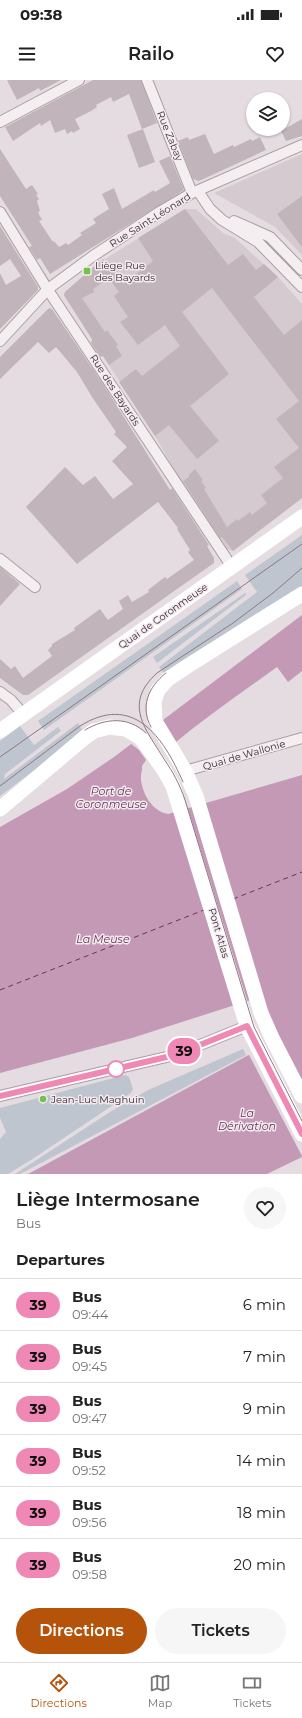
<!DOCTYPE html>
<html lang="en">
<head>
<meta charset="utf-8">
<style>
  body { margin:0; font-family:Montserrat,sans-serif; background:#f6f6f6; color:#222; height:100vh; display:flex; flex-direction:column; font-size:15px; white-space:nowrap }
  * { box-sizing:border-box; margin:0 }
  p { font-size:13px; color:#767676 }
  .icon { flex:none; width:22px; height:22px; fill:none; stroke:currentColor; stroke-width:2; stroke-linecap:round; stroke-linejoin:round }
  .map { position:relative; height:1094px; overflow:hidden }
  .side { display:flex; flex-direction:column; background:#fff; flex:1 }
  .side>* { flex:none }
  .badge { padding:0 8px; border-radius:13px; font-size:14px; line-height:26px }
  .tools { position:absolute; left:246px; top:12px; display:grid; gap:8px }
  .tools a { display:grid; place-items:center; width:44px; height:44px; border-radius:50%; background:#fff; box-shadow:0 1px 3px #0004; font-size:20px }
  .map>.badge { position:absolute; translate:-50% -50%; box-shadow:0 0 0 2px #fff }
  h2 { padding:0 16px; font-size:15px; line-height:36px }
  .round { display:grid; place-items:center; flex:none; width:42px; height:42px; border-radius:21px; background:#f6f6f6 }
  .summary { display:flex; align-items:center; justify-content:space-between; height:68px; padding:0 16px }
  h1 { font-size:19px; font-weight:600; line-height:30px }
  .button { display:flex; gap:8px; margin-top:auto; padding:8px 16px }
  .button a { flex:1; height:46px; border-radius:24px; background:#b45309; color:#fff; font-size:16px; font-weight:600; line-height:46px; text-align:center }
  .button a+a { background:#f6f6f6; color:#222 }
  ul { padding:0; list-style:none }
  li { display:flex; align-items:center; gap:12px; height:52px; padding:0 16px; border-top:1px solid #e0e0e0 }
  li div { flex:1 }
  li b { display:block; font-size:15px }
  li em { font-style:normal }
  li .badge { min-width:44px; font-weight:700; text-align:center }
  .status { display:flex; justify-content:space-between; align-items:center; height:28px; padding:0 20px; background:#fff; direction:ltr }
  .status svg { height:11px; fill:currentColor }
  header { display:flex; justify-content:space-between; align-items:center; height:52px; padding:0 16px; background:#fff; font-size:18px; font-weight:600 }
  .dock { display:flex; justify-content:space-around; align-items:center; height:56px; border-top:1px solid #e0e0e0; background:#fff; font-size:11px; color:#767676 }
  .dock a { display:grid; justify-items:center; gap:2px }
  .dock .current { color:#b45309 }
  .map>svg:first-child { display:block }
  .built { fill:#d6cad1 }
  .green { fill:#bec5ce }
  .water { fill:#c399b5 }
  .pier { fill:#e5dce1 }
  .lines { fill:none; stroke-linecap:round; stroke-linejoin:round }
  .ferry { stroke:#6a3556; stroke-width:1; stroke-dasharray:5 4; stroke-linecap:butt }
  .building { fill:#c1b4bb }
  .street-casing { stroke:#ab9ea5; stroke-width:12 }
  .street { stroke:#f4eef1; stroke-width:10 }
  .secondary { stroke:#fff; stroke-width:15 }
  .tram { stroke:#8d7783; stroke-width:1 }
  .line-casing { stroke:#fff; stroke-width:9 }
  .line { stroke:#f088b6; stroke-width:6 }
  .poi-dot { fill:#71c249; stroke:#f3ebf0; stroke-width:1.5 }
  .stop-dot { fill:#fff; stroke:#f088b6; stroke-width:2 }
  .labels { text-anchor:middle; dominant-baseline:central; stroke-width:3; stroke-linejoin:round; paint-order:stroke }
  .street-label { font-size:10px; fill:#3a2731; stroke:#f3ebf0 }
  .poi-label { font-size:10px; fill:#3a2731; stroke:#f3ebf0; text-anchor:start }
  .water-label { font-size:11px; font-style:italic; fill:#6a3556; stroke:#f3ebf0 }
</style>
</head>
<body>
<div class="status"><b>09:38</b><svg viewBox="0 0 49 12"><path d="M0 12V9h3v3zM5 12V6h3v6zM10 12V3h3v9zM15 12V0h3v12zM26 1h20v11H26zM47 4h2v5h-2z"/></svg></div>
<header><svg class="icon" aria-label="menu" viewBox="0 0 24 24"><path d="M4 6h16M4 12h16M4 18h16"/></svg>Railo<svg class="icon" aria-label="heart" viewBox="0 0 24 24"><path d="M12 20l-8-8c-3-5 5-10 8-4 3-6 11-1 8 4z"/></svg></header>
<div class="map">
<svg width="302" height="1094" viewBox="0 0 302 1094">
  <rect width="100%" height="100%" fill="#e5dce1"/>
  <path class="built" d="M302,74V175L275,147L214,113Z
    M185,129H196L223,153L235,158L278,197L302,224V418L233,471L225,469L181,402L155,356L64,216L65,212L94,186Z"/>
  <path class="green" d="M302,455V508L166,596L159,587L257,512L245,495Z
    M237,501L242,509L44,650L38,641Z
    M245,513L246,515L157,583L153,577Z
    M78,643L84,653L0,716V661L20,646L34,665L58,647L61,651L5,694L4,699Z
    M243,969L246,975L43,1082L20,1094H15L110,1032L148,1010Z
    M125,995L129,997L133,1009L131,1013L31,1080L8,1094H0V1059L6,1052L0,1038V1028Z"/>
  <path class="water" d="M302,535V591L288,602L277,587C241,613 205,638 171,666C162,673 149,679 143,689C138,696 143,711 147,718C151,725 159,733 168,734L302,695V1077L267,1094H28L278,959L260,917L132,958L0,993V747L67,709L114,677Z"/>
  <path class="pier" d="M162,639L173,667L149,684L148,683L143,693L144,706L142,692V686L146,680L139,670L130,663Z
    M275,959L302,1003V1076L248,973Z"/>
  <g class="lines">
    <path class="ferry" d="M233,819L302,792
      M0,910L204,830"/>
  </g>
  <path class="building" d="M7,0H61L40,11L39,8L17,20Z
    M93,0H141L157,43L142,49L129,14L113,22L111,17L96,25L97,27L91,31L75,39L80,49L73,53L72,51L67,54L65,49L55,53L50,40L41,46L40,43L13,61L5,47Z
    M302,39V56L286,61L281,51Z
    M143,49L155,82L139,88L127,55Z
    M205,54L214,74L233,65L234,67L251,59L252,61L260,57L266,70L199,101L193,99L178,61L188,57L189,60Z
    M0,69L26,109L32,105L38,114L36,115L39,119L37,121L40,131L38,132L42,140L39,141L53,162L54,161L59,167L66,163L68,165L82,155L80,153L96,143L93,139L109,129L102,114L114,108L122,129L154,110L155,112L170,103L159,81L170,76L184,110L50,194L40,178L37,180L29,167L32,166L0,116Z
    M302,116V167L277,134Z
    M185,129L228,185L243,174L256,190L264,184L278,197L254,217L284,255L302,240V418L233,471L222,457L220,458L183,401L189,397V395L195,389L203,400L201,401L206,408L204,409L227,447L237,439L238,441L250,432L252,435L267,423L261,415L283,398L274,387L299,368L276,339L299,321L212,208L182,232L229,294L190,326L219,361L197,379L169,345L155,356L119,302L136,289L142,296L180,266L165,245L138,265L120,242L128,237L114,216L119,212L109,198L93,209L94,212L82,218L105,252L107,250L118,265L116,266L122,276L109,285L103,276L100,277L91,263L92,259L64,215L65,212L103,179L123,204L153,181L138,158Z
    M0,146L38,207V210L0,249V193L6,205L21,196L10,179L0,186Z
    M49,228L52,229L103,304L170,410L172,408L209,465L207,466L214,478V483L170,514L28,615H23L0,598V579L11,589L15,586L23,598L52,576L48,570L52,566V564L75,550L74,548L100,529L108,540L123,529L119,521L128,515L132,522L149,512L148,510L165,497L167,499L194,480L188,472L190,470L177,449L178,448L158,422L77,484L26,427L65,387L83,405L95,396L113,419L133,404L112,381L127,367L114,354L116,352L92,317L77,292L56,267L49,273L38,262L0,299V277Z
    M0,487L20,504L0,526Z"/>
  <g class="lines">
    <defs>
      <path id="street" d="M147,0L192,113
        M0,42L79,0
        M198,111L210,129L222,140L258,162L302,207
        M0,132L46,207L232,487
        M234,141L270,157L302,190
        M0,261L48,209L93,176L161,131L192,113L302,65
        M0,479L35,507
        M0,612L11,620L23,634
        M185,691L302,658
        M0,1016L175,975L247,946"/>
    </defs>
    <use href="#street" class="street-casing"/>
    <use href="#street" class="street"/>
    <path class="secondary" d="M302,514L186,587L168,599L158,610L154,622L155,641L185,691L196,716L261,933L272,958L302,1016
      M0,651L302,437
      M0,729L84,658L94,651L109,647L126,649L141,658L164,690L173,706L247,946L302,1054"/>
    <path class="tram" d="M302,488L273,513L233,543L157,593C123,624 145,648 164,679C173,692 180,705 185,720L254,947L302,1041
      M151,647C140,627 148,607 166,593
      M85,650C105,638 128,636 146,653
      M0,677L302,464
      M0,706L80,646C133,613 163,656 183,702"/>
  </g>
  <g class="lines">
    <defs>
      <path id="line" d="M0,1016L175,975L247,946L302,1054"/>
    </defs>
    <use href="#line" class="line-casing"/>
    <use href="#line" class="line"/>
  </g>
  <g class="poi-dot">
    <rect x="83" y="187" width="8" height="8" rx="2"/>
    <circle cx="43" cy="1019" r="4"/>
  </g>
  <circle class="stop-dot" cx="116" cy="989" r="8"/>
  <g class="labels">
    <g class="street-label">
      <text transform="translate(170 56) rotate(68)">Rue Zabay</text>
      <text transform="translate(150 140) rotate(-32)">Rue Saint-Léonard</text>
      <text transform="translate(115 310) rotate(57)">Rue des Bayards</text>
      <text transform="translate(163 536) rotate(-35)">Quai de Coronmeuse</text>
      <text transform="translate(244 675) rotate(-16)">Quai de Wallonie</text>
      <text transform="translate(219 853) rotate(74)">Pont Atlas</text>
    </g>
    <g class="poi-label">
      <text x="95" y="185">Liège Rue<tspan x="95" dy="12">des Bayards</tspan></text>
      <text x="51" y="1019">Jean-Luc Maghuin</text>
    </g>
    <g class="water-label">
      <text x="111" y="711">Port de<tspan x="111" dy="13">Coronmeuse</tspan></text>
      <text x="103" y="859">La Meuse</text>
      <text x="247" y="1033">La<tspan x="247" dy="13">Dérivation</tspan></text>
    </g>
  </g>
</svg>
<div class="tools">
<a><svg class="icon" aria-label="layers" viewBox="0 0 24 24"><path d="M12 4l9 5-9 5-9-5zM3 14l9 5 9-5"/></svg></a>
</div>
<b class="badge" style="left:184px;top:971px;background:#f088b6;color:#111">39</b>
</div>
<section class="side">
<div class="summary"><div><h1>Liège Intermosane</h1><p>Bus</p></div><a class="round"><svg class="icon" aria-label="heart" viewBox="0 0 24 24"><path d="M12 20l-8-8c-3-5 5-10 8-4 3-6 11-1 8 4z"/></svg></a></div>
<h2>Departures</h2>
<ul>
<li><span class="badge" style="background:#f088b6;color:#111">39</span><div><b>Bus</b><p>09:44</p></div><em>6 min</em></li>
<li><span class="badge" style="background:#f088b6;color:#111">39</span><div><b>Bus</b><p>09:45</p></div><em>7 min</em></li>
<li><span class="badge" style="background:#f088b6;color:#111">39</span><div><b>Bus</b><p>09:47</p></div><em>9 min</em></li>
<li><span class="badge" style="background:#f088b6;color:#111">39</span><div><b>Bus</b><p>09:52</p></div><em>14 min</em></li>
<li><span class="badge" style="background:#f088b6;color:#111">39</span><div><b>Bus</b><p>09:56</p></div><em>18 min</em></li>
<li><span class="badge" style="background:#f088b6;color:#111">39</span><div><b>Bus</b><p>09:58</p></div><em>20 min</em></li>
</ul>
<div class="button"><a>Directions</a><a>Tickets</a></div>
</section>
<nav class="dock">
<a class="current"><svg class="icon" aria-label="directions" viewBox="0 0 24 24"><path d="M12 3l9 9-9 9-9-9zM9 14v-3h6M13 9l2 2-2 2"/></svg>Directions</a>
<a><svg class="icon" aria-label="map" viewBox="0 0 24 24"><path d="M3 6l6-2 6 2 6-2v14l-6 2-6-2-6 2zM9 4v14M15 6v14"/></svg>Map</a>
<a><svg class="icon" aria-label="tickets" viewBox="0 0 24 24"><path d="M3 7h18v10H3zM15 7v10"/></svg>Tickets</a>
</nav>
</body>
</html>
